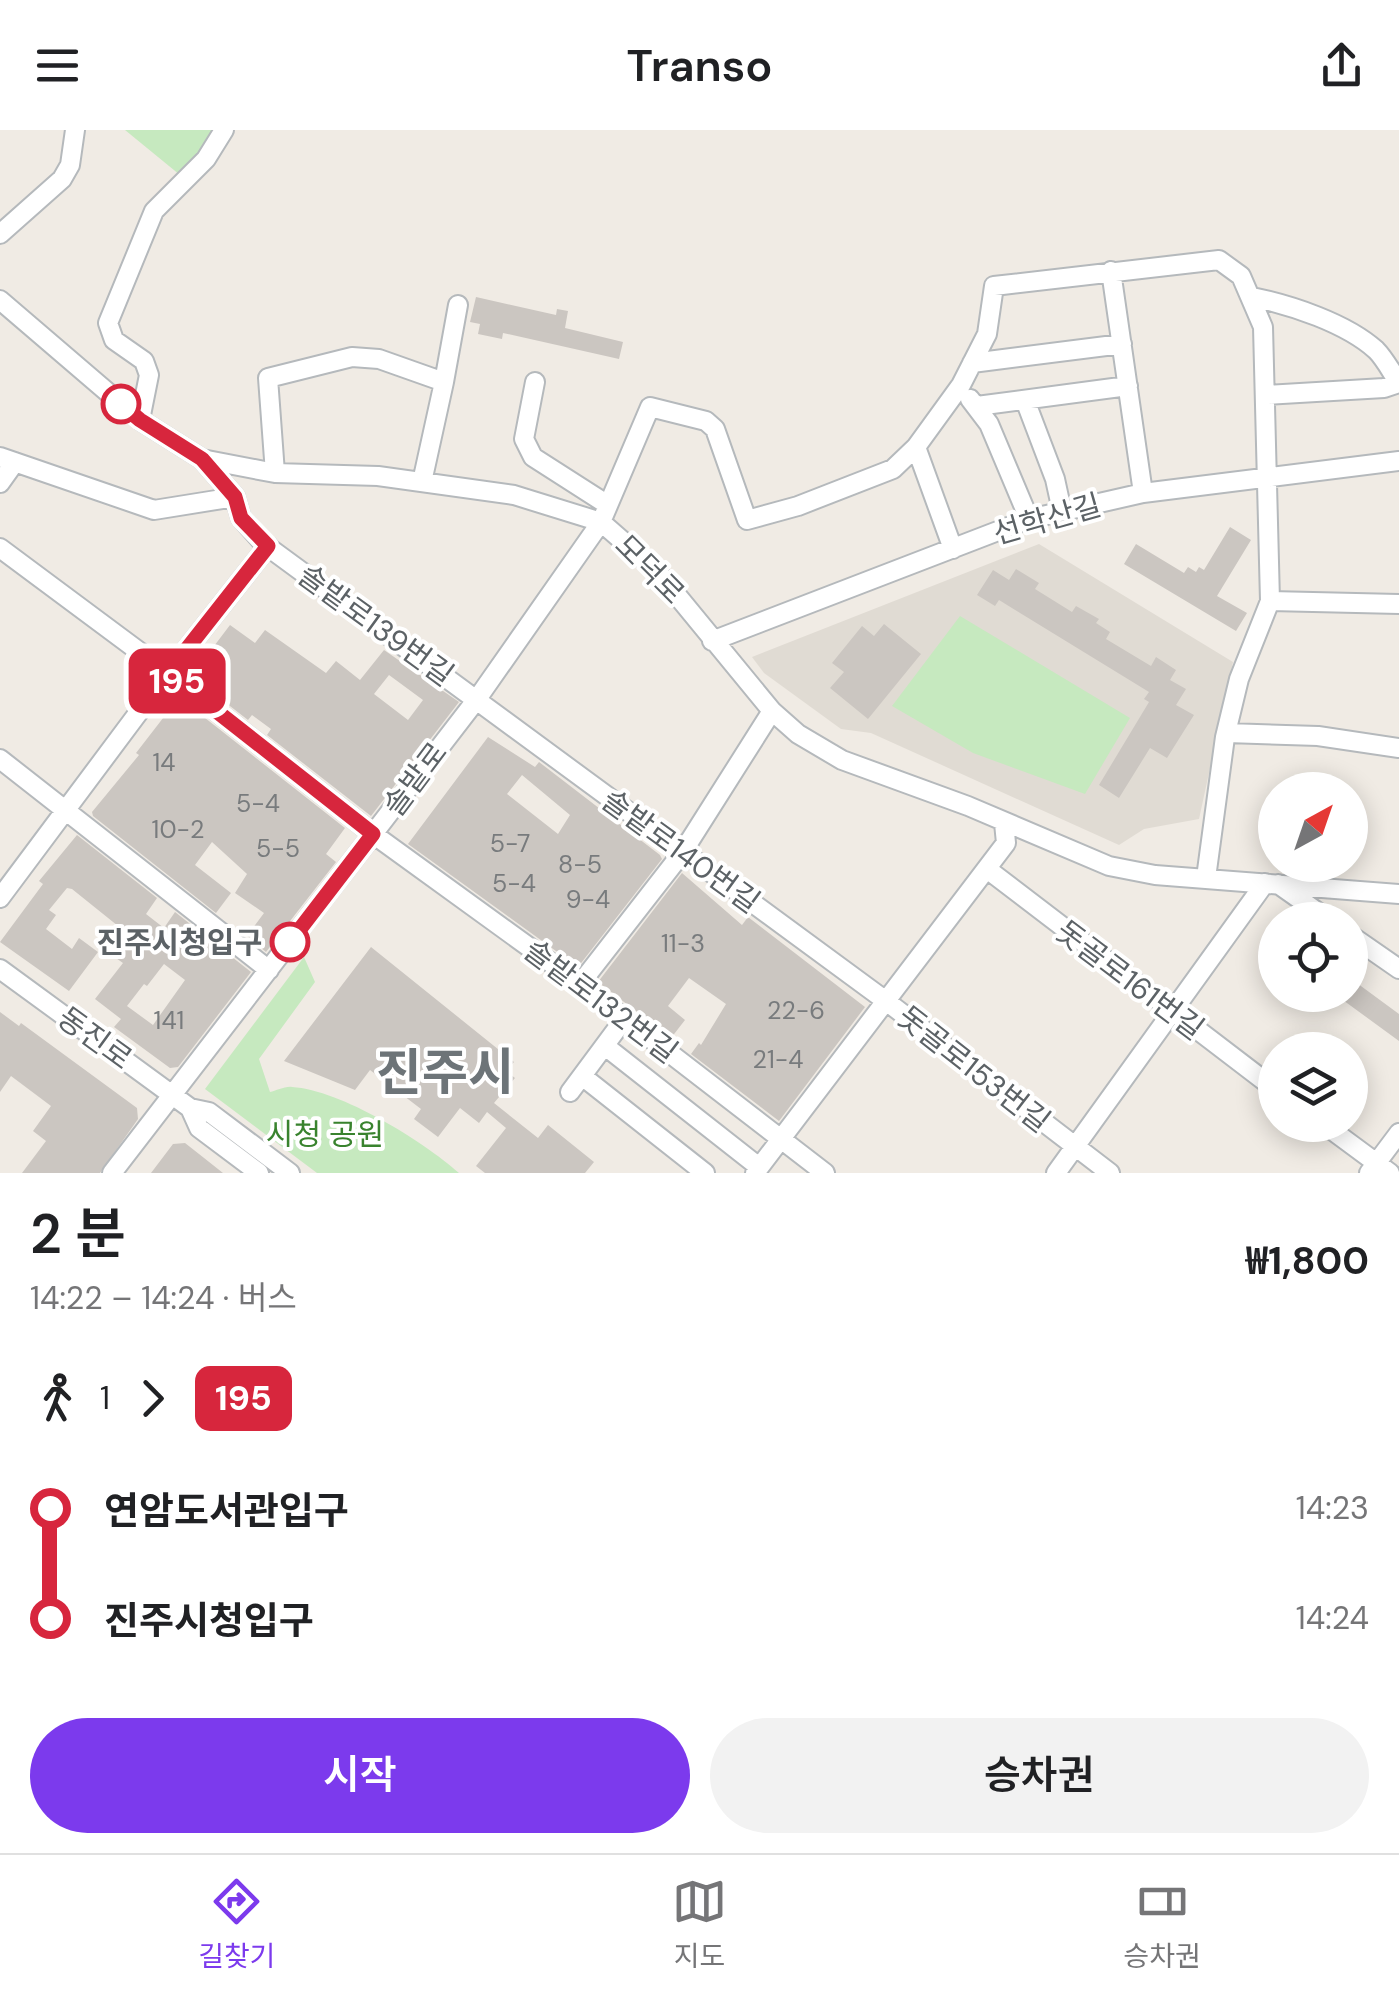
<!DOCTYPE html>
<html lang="ko">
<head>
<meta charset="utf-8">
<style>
  body { margin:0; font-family:"DM Sans","Noto Sans KR",sans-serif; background:#f2f2f2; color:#202124; height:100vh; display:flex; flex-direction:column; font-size:38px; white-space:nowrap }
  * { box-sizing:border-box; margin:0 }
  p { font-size:32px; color:#757577 }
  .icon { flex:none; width:55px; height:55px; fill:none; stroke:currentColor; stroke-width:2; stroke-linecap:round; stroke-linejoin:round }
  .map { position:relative; height:1043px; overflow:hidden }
  .panel { display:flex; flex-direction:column; background:#fff; flex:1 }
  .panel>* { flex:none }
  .badge { padding:0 20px; border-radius:15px; font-size:35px; line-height:65px }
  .needle { width:65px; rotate:40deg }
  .buttons { position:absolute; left:1258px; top:642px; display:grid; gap:20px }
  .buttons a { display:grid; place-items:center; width:110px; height:110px; border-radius:50%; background:#fff; box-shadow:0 5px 25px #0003; font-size:50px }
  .map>.badge { position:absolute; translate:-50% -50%; box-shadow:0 0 0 5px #fff }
  .legs { display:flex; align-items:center; gap:15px; height:110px; padding:0 30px; font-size:32px }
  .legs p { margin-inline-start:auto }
  .overview { display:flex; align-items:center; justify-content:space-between; height:170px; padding:0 30px }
  h1 { font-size:55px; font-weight:600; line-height:75px }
  .action { display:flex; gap:20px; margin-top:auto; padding:20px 30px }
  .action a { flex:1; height:115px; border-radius:60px; background:#7c3aed; color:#fff; font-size:40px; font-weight:600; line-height:115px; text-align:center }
  .action a+a { background:#f2f2f2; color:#202124 }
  ul { padding:0 30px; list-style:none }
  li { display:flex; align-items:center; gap:35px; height:110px; font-size:38px }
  li i { display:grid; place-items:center; width:15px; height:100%; margin:0 12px; background:currentColor }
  li i::after { content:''; width:25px; height:25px; margin:-12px; border:8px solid; border-radius:50%; background:#fff }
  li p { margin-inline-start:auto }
  li:first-child i { background:linear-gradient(#0000 50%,currentColor 0) }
  li:last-child i { background:linear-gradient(currentColor 50%,#0000 0) }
  header { display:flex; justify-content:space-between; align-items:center; height:130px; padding:0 30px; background:#fff; font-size:45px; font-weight:600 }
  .tabs { display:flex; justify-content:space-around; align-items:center; height:140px; border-top:2px solid #e0e0e0; background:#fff; font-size:28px; color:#757577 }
  .tabs a { display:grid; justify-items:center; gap:5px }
  .tabs .on { color:#7c3aed }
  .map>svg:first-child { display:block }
  .education { fill:#e0dbd3 }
  .green { fill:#c6e9bf }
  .building { fill:#cbc6c1; fill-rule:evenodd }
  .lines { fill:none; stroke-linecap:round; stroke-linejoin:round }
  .minor-casing { stroke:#b5b9bc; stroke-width:22 }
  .minor { stroke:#fff; stroke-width:18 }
  .line-1-casing { stroke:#fff; stroke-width:22 }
  .line-1 { stroke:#d7263d; stroke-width:15 }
  .stop-1-dot { fill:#fff; stroke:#d7263d; stroke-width:5 }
  .labels { text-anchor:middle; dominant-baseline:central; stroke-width:8; stroke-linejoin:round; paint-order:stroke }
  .number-label { font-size:25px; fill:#787b7d }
  .street-label { font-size:30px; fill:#5c6266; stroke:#fff }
  .stop-label { font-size:30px; font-weight:bold; fill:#5c6266; stroke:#fff; text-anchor:end }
  .park-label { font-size:30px; fill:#39832e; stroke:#fff }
  .town-label { font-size:50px; font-weight:bold; fill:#6d7478; stroke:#fff }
</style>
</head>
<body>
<header><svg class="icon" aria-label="menu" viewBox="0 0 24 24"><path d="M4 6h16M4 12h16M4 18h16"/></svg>Transo<svg class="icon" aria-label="share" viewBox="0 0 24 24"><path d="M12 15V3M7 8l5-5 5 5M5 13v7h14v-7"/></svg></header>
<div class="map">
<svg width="1399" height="1043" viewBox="0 0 1399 1043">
  <rect width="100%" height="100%" fill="#f0ebe4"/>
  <path class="education" d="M1039,414L1233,532L1199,689L1144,699L1119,715L871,603L841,599L764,543L752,527Z"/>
  <path class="green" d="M125,0H230L191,54Z
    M960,486L1130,588L1085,664L973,623L892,576Z
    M304,827L315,852L259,929L270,962C276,961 285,956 292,957C341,960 423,1011 459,1043H317L205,959Z"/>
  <path class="building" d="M476,167L556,185L557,179L568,181L565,198L623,212L619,229L503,203L502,209L478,204L480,194L470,192Z
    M1230,397L1251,410L1217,466L1247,483L1236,501L1124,434L1136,414L1184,443L1188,437L1196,442L1199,437L1204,440Z
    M1016,439L1039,453L1035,459L1072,482L1076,476L1099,489L1096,493L1110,502L1106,509L1151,536L1156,527L1176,540L1170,550L1186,559L1176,575L1194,585L1167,628L1150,618L1119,668L1099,655L1149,572L1144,569L1149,562L999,470L995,476L977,465L993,440L1009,450Z
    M884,494L921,524L868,589L830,558L844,542L832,533L862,496L874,506Z
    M230,495L255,513L265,500L326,543L336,531L360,550L384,520L459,572L371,686L267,605L271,599L252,585L248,590L199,552L213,534L205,528ZM389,545L423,570L408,590L374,564Z
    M177,570L184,575L186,573L345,698L326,724L336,732L266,822L247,806L264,783L235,763L247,744L212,712L195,735L231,763L216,783L93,686L92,682L139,625L136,623Z
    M488,607L535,637L539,632L660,725L662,729L578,837L408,714ZM522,645L570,685L558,704L507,664Z
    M77,705L157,768L146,784L164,798L175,782L251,842L178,937L170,938L114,897L121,889L95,869L123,833L113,826L128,804L72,759L67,758L49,780L56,785L46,799L72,819L79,808L98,822L69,861L0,812L43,754L39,751ZM164,834L185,850L153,895L127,876L144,854L147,856Z
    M682,743L742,795L748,787L865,877L779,991L691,924L699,913L701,915L726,874L689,848L668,876L685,890L671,908L598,852Z
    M371,817L514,932L506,941L515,948L494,973L538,1008L548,995L594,1032L585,1043H485L476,1036L506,998L487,982L479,993L460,978L438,1007L414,989L421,979L370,940L355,960L284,931Z
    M1350,848L1399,884V911L1336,865H1350Z
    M0,882L19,896L21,893L137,978L138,989L100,1043H22L46,1011L33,1001L51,976L11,946L0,962Z
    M185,1013L199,1024L223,1043H151L173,1014Z"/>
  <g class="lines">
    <defs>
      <path id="minor" d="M0,104L62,49L70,35L75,0
        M1111,141L1143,363
        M1252,167C1291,175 1346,193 1376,220C1385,229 1392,243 1399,253
        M0,170L140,290L202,329L275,343L378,346L514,365L601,392L657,441L772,581L798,604L842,630L968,676L1109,736L1155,745L1399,764
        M972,233L1122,214
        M535,252L524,309L533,327L608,375
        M1265,265L1384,258L1399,253
        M970,269L989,294L1029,389
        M1025,270L1055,349L1062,381
        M977,276L1128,256
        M140,290L149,245L144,231L114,210L108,193L154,81L206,29L224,0
        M0,327L154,380L235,367
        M202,329L235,367L241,388L264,414L886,871L1110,1043
        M275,343L268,248L352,227L379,229L444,252L458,175
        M422,352L444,252
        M0,353L15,332
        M0,418L168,543L373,704L580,854L825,1043
        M953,419L916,317L961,255L987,204L994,156L1219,130L1241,146L1263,197L1270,471L1239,549L1225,607L1206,748
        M1270,471L1399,474
        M712,511L1029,389L1143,363L1399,331
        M1227,603L1318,606L1399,618
        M0,629L269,840
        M987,739L1275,959
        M1278,754L1329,790
        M0,768L168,543L268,416
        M1350,805L1399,839
        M0,839L190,978L199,998L259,1043
        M580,854L682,723L772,581
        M605,916L759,1037
        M582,946L705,1043
        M570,962L625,888
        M190,978L209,982L290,1043
        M1325,995L1390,1043
        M112,1043L477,569L601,392L650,277L706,291L715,299L747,390L798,376L893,339L916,317
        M755,1043L1006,713L1004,693
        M1056,1043L1265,753
        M1369,1043L1399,1003"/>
    </defs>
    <use href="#minor" class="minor-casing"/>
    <use href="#minor" class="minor"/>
  </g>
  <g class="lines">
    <defs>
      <path id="line-1" d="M121,274L140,290L202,329L235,367L241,388L268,416L168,543L373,704L290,812"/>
    </defs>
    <use href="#line-1" class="line-1-casing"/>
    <use href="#line-1" class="line-1"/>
  </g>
  <g class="stop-1-dot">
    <circle cx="121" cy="274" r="18"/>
    <circle cx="290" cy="812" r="18"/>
  </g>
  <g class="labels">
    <g class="number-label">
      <text x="164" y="632">14</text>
      <text x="258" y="673">5-4</text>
      <text x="178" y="699">10-2</text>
      <text x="510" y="713">5-7</text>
      <text x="278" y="718">5-5</text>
      <text x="580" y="734">8-5</text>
      <text x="514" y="753">5-4</text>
      <text x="588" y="769">9-4</text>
      <text x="683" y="813">11-3</text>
      <text x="796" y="880">22-6</text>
      <text x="169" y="890">141</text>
      <text x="778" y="929">21-4</text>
    </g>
    <g class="street-label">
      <text transform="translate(1047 389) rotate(-16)">선학산길</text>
      <text transform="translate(650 439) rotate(45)">모덕로</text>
      <text transform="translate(376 495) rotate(36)">솔밭로139번길</text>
      <text transform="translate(415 649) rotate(-53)">솔밭로</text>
      <text transform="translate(681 721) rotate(36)">솔밭로140번길</text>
      <text transform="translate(1130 850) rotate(37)">돗골로161번길</text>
      <text transform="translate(601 871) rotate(37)">솔밭로132번길</text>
      <text transform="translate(95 908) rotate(36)">동진로</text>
      <text transform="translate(974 939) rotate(38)">돗골로153번길</text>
    </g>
    <g class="stop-label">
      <text x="262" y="812">진주시청입구</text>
    </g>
    <g class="park-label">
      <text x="325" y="1004">시청 공원</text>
    </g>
    <g class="town-label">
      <text x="445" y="943">진주시</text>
    </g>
  </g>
</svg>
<div class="buttons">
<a><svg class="needle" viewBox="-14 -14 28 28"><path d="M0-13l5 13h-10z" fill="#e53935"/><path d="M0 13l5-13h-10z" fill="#757577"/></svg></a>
<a><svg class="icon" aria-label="locate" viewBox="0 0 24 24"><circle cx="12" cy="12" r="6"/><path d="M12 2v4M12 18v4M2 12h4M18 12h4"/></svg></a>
<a><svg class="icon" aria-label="layers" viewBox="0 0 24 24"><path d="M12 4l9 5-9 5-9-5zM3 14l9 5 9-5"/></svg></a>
</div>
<b class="badge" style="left:177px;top:551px;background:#d7263d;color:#fff">195</b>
</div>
<section class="panel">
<div class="overview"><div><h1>2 분</h1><p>14:22 – 14:24 · 버스</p></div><b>₩1,800</b></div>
<div class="legs"><svg class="icon" aria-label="walk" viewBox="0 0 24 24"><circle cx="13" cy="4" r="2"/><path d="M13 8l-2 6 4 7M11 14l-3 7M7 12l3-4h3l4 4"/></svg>1<svg class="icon" aria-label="forward" viewBox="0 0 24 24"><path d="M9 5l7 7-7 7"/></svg><b class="badge" style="background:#d7263d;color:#fff">195</b></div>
<ul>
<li><i style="color:#d7263d"></i><b>연암도서관입구</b><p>14:23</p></li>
<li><i style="color:#d7263d"></i><b>진주시청입구</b><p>14:24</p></li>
</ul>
<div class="action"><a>시작</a><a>승차권</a></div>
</section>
<nav class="tabs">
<a class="on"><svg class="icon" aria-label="directions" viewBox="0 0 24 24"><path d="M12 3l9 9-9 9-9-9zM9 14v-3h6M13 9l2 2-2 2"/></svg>길찾기</a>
<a><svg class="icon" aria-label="map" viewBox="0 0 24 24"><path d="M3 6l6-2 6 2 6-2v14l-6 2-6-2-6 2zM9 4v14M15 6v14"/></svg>지도</a>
<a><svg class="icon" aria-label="tickets" viewBox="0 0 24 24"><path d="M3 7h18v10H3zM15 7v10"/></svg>승차권</a>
</nav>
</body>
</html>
